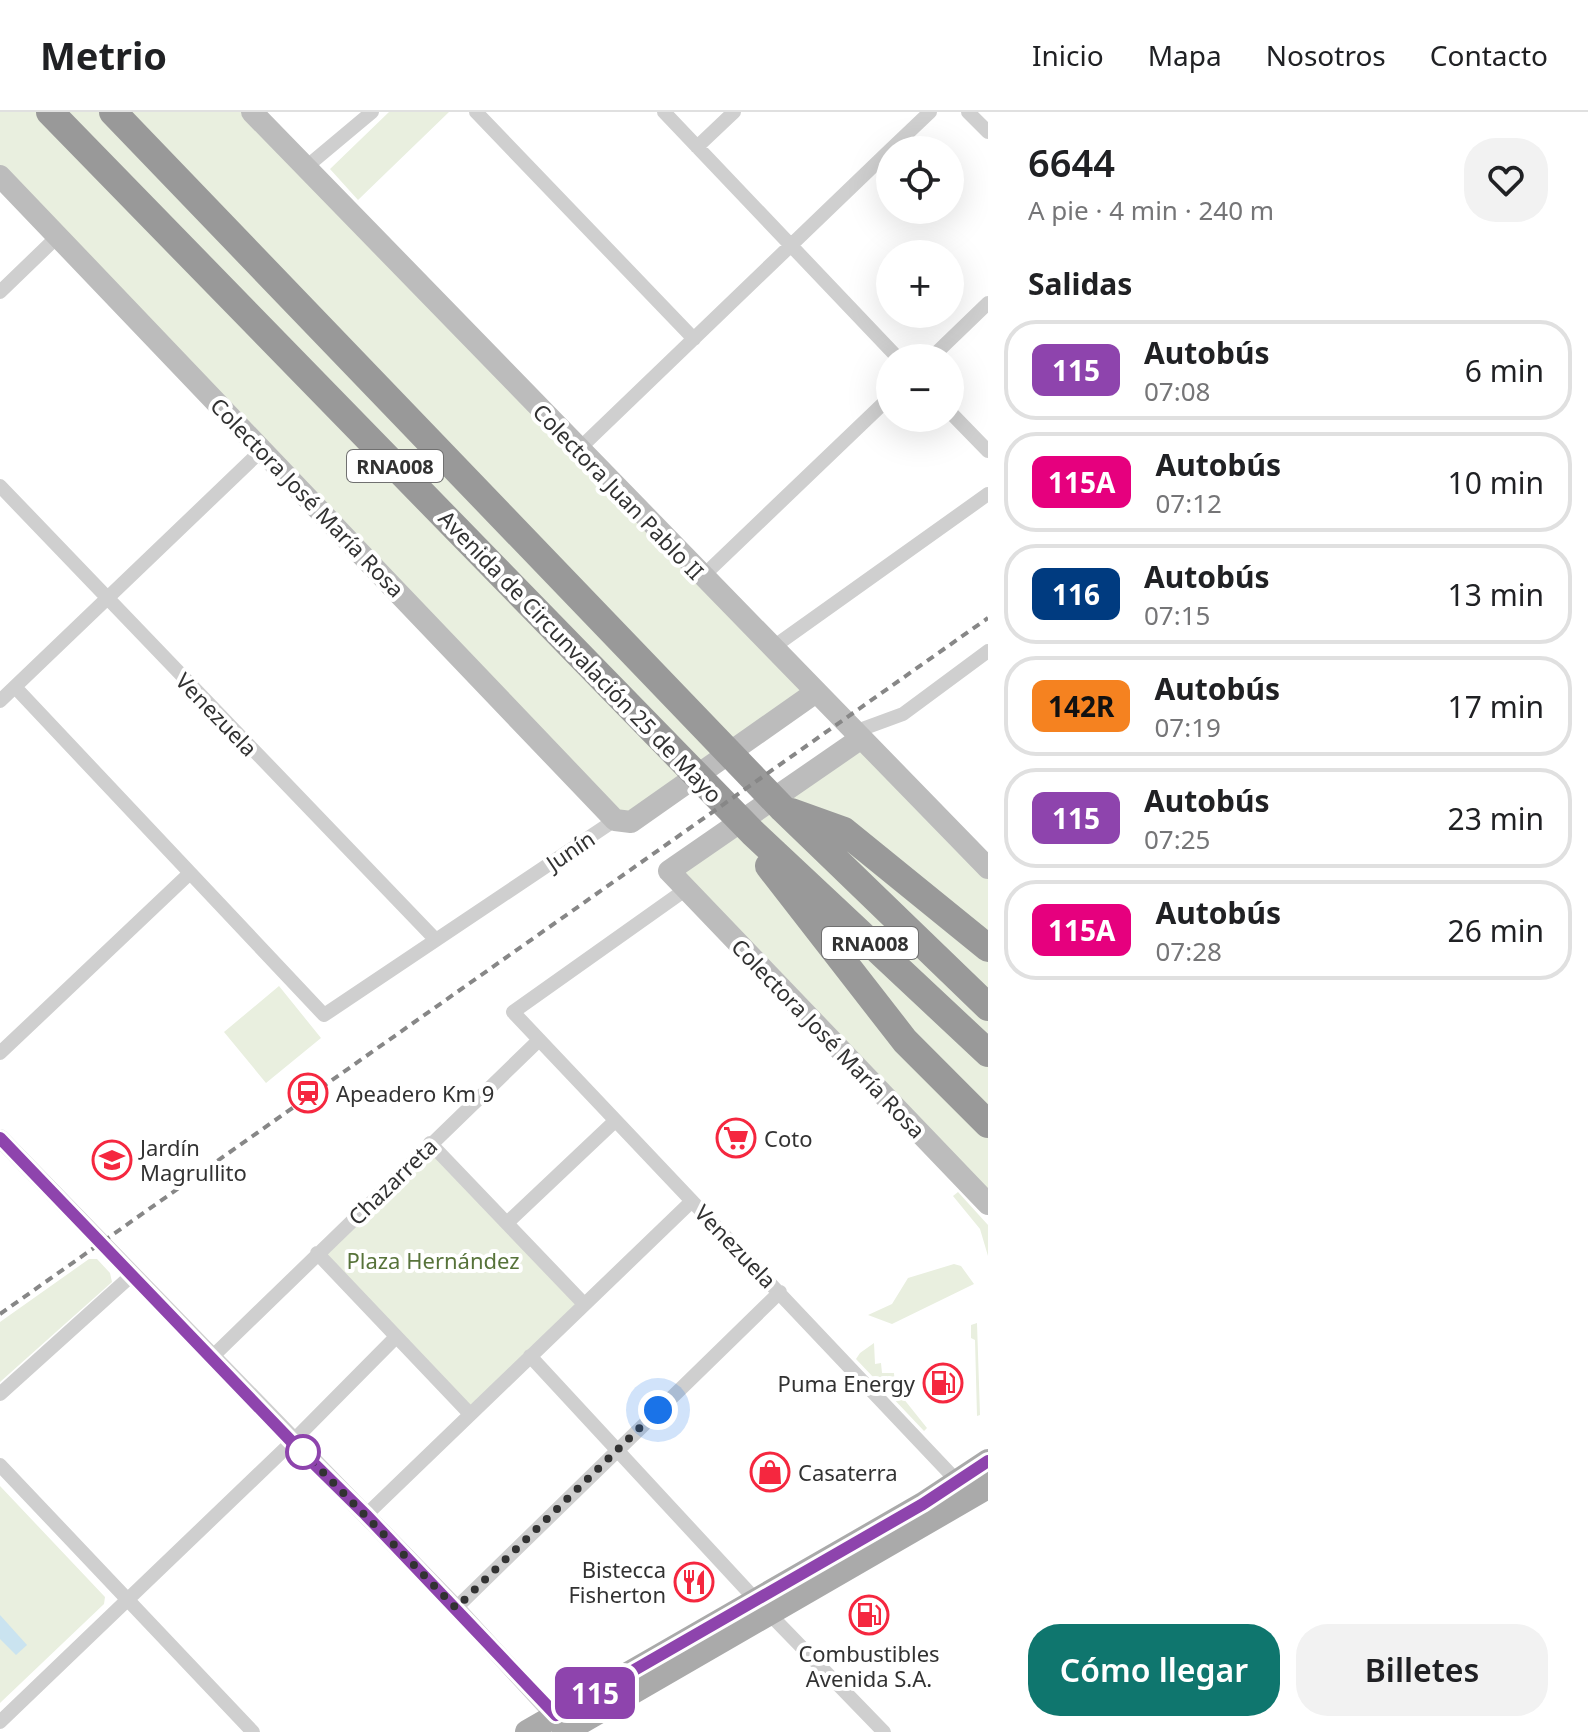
<!DOCTYPE html>
<html lang="es">
<head>
<meta charset="utf-8">
<style>
  body { margin:0; font-family:"Noto Sans",sans-serif; background:#f2f2f2; color:#202124; height:100vh; display:flex; flex-direction:column; font-size:30px; white-space:nowrap }
  * { box-sizing:border-box; margin:0 }
  p { font-size:26px; color:#757577 }
  .icon { flex:none; width:44px; height:44px; fill:none; stroke:currentColor; stroke-width:2; stroke-linecap:round; stroke-linejoin:round }
  .map { position:relative; flex:1; overflow:hidden }
  .sheet { display:flex; flex-direction:column; background:#fff; width:600px }
  .sheet>* { flex:none }
  .badge { padding:0 16px; border-radius:12px; font-size:28px; line-height:52px }
  .controls { position:absolute; left:876px; top:24px; display:grid; gap:16px }
  .controls a { display:grid; place-items:center; width:88px; height:88px; border-radius:50%; background:#fff; box-shadow:0 8px 32px #0002; font-size:40px }
  .you { position:absolute; width:40px; height:40px; margin:-20px; border:6px solid #fff; border-radius:50%; background:#1a73e8; box-shadow:0 0 0 12px #1a73e833 }
  .map>.badge { position:absolute; translate:-50% -50%; box-shadow:0 0 0 4px #fff }
  h2 { padding:0 40px; font-size:30px; line-height:72px }
  .round { display:grid; place-items:center; flex:none; width:84px; height:84px; border-radius:32px; background:#f2f2f2 }
  .head { display:flex; align-items:center; justify-content:space-between; height:136px; padding:0 40px }
  h1 { font-size:38px; font-weight:600; line-height:60px }
  .primary-button { display:flex; gap:16px; margin-top:auto; padding:16px 40px }
  .primary-button a { flex:1; height:92px; border-radius:32px; background:#0f766e; color:#fff; font-size:32px; font-weight:600; line-height:92px; text-align:center }
  .primary-button a+a { background:#f2f2f2; color:#202124 }
  ul { padding:0; list-style:none }
  li { display:flex; align-items:center; gap:24px; height:100px; margin:0 16px 12px; padding:0 24px; border:4px solid #e0e0e0; border-radius:32px }
  li div { flex:1 }
  li b { display:block; font-size:30px }
  li em { font-style:normal }
  li .badge { min-width:88px; font-weight:700; text-align:center }
  header { display:flex; align-items:center; gap:48px; box-sizing:border-box; height:112px; padding:0 40px; background:#fff; border-bottom:2px solid #e0e0e0 }
  header strong { font-size:38px }
  nav { display:flex; gap:44px; margin-inline-start:auto; font-size:28px }
  main { display:flex; flex:1; min-height:0 }
  .map>svg:first-child { display:block }
  .green { fill:#e9efdf }
  .water { fill:#cae3f0 }
  .lines { fill:none; stroke-linecap:round; stroke-linejoin:round }
  .minor { stroke:#cfcfcf; stroke-width:14 }
  .tertiary { stroke:#cfcfcf; stroke-width:18 }
  .secondary { stroke:#bcbcbc; stroke-width:22 }
  .primary { stroke:#aaa; stroke-width:24 }
  .motorway { stroke:#999; stroke-width:28 }
  .rail { stroke:#878787; stroke-width:4; stroke-dasharray:8 6; stroke-linecap:butt }
  .line-casing { stroke:#fff; stroke-width:18 }
  .line { stroke:#8e44ad; stroke-width:12 }
  .walk { stroke:#323232; stroke-width:8; stroke-dasharray:0 14.4 }
  .stop-dot { fill:#fff; stroke:#8e44ad; stroke-width:4 }
  .labels { text-anchor:middle; dominant-baseline:central; stroke-width:8; stroke-linejoin:round; paint-order:stroke }
  .shield { fill:#fff; stroke:#707070; stroke-width:2 }
  .shield-label { font-size:20px; font-weight:bold; fill:#323232 }
  .street-label { font-size:22px; fill:#323232; stroke:#fff }
  .poi-label { font-size:22px; fill:#323232; stroke:#fff; text-anchor:start }
  .park-label { font-size:22px; fill:#57733a; stroke:#fff }
</style>
</head>
<body>
<header>
<strong>Metrio</strong>
<nav><a>Inicio</a><a>Mapa</a><a>Nosotros</a><a>Contacto</a></nav>
</header>
<main>
<div class="map">
<svg width="988" height="1620" viewBox="0 0 988 1620">
  <rect width="100%" height="100%" fill="#fff"/>
  <path class="green" d="M0,0H252L816,580L631,710L0,64Z
    M389,0H449L358,88L330,57Z
    M860,627L988,756V1092L669,759Z
    M279,874L321,926L266,971L224,920Z
    M430,1031L584,1192L470,1302L317,1141Z
    M958,1080L988,1113V1144L980,1117L953,1084Z
    M89,1147H97L110,1161L112,1170L0,1270V1210Z
    M954,1152L961,1154L974,1172L892,1212L868,1203L892,1192L908,1166Z
    M977,1211L980,1303L977,1304L975,1228L971,1226V1213Z
    M874,1231L875,1252L881,1251L882,1261H894L895,1274H903V1286L927,1316L924,1319L856,1247L860,1241Z
    M0,1374L105,1485L104,1492L0,1591Z"/>
  <path class="water" d="M0,1503L27,1533L16,1543L0,1527Z"/>
  <g class="lines">
    <path class="minor" d="M476,0L694,227
      M664,0L898,246
      M968,0L988,20
      M697,35L734,0
      M890,38L930,0
      M305,56L372,0
      M0,180L58,124
      M931,246L988,191
      M950,300L988,339
      M579,337L890,38
      M0,374L436,828
      M702,465L890,285
      M772,536L988,382
      M15,575L324,903L615,708
      M0,589L262,338
      M854,620L903,602L988,539
      M685,778L513,900L957,1369
      M0,941L190,761
      M430,1031L584,1192
      M507,1111L615,1009
      M317,1141L470,1302
      M530,1244L756,1488L884,1620
      M212,1245L538,929
      M0,1282L132,1163
      M0,1353L253,1620
      M366,1403L692,1089
      M456,1496L780,1180
      M0,1610L292,1330L396,1225"/>
    <path class="tertiary" d="M0,1026L456,1496L563,1613"/>
    <path class="secondary" d="M252,0L988,756
      M0,64L615,708L631,710L816,580
      M860,627L669,759L988,1092"/>
    <path class="primary" d="M527,1620L923,1392L988,1349
      M564,1620L988,1375"/>
    <path class="motorway" d="M50,0L753,721L988,941
      M113,0L783,697L988,895
      M791,700L844,719L988,836
      M769,754L905,929L988,1012"/>
    <path class="rail" d="M0,1202L988,506"/>
  </g>
  <g class="lines">
    <defs>
      <path id="line" d="M0,1026L292,1330L366,1403L556,1603L923,1392L988,1349"/>
    </defs>
    <use href="#line" class="line-casing"/>
    <use href="#line" class="line"/>
    <path class="walk" d="M303,1340L456,1496L658,1298"/>
  </g>
  <defs>
    <symbol id="station-ring" viewBox="-11 -11 22 22"><circle r="9.5" fill="#fff" stroke="#f5273f" stroke-width="1.5"/><path d="M-3-6H3Q5-6 5-4V2Q5 4 3 4L4.5 6H3L1.5 4h-3L-3 6H-4.5L-3 4Q-5 4-5 2V-4Q-5-6-3-6ZM-3.5-4v3h7v-3ZM-3.5 1v1.5H-2V1ZM2 1v1.5H3.5V1Z" fill="#f5273f"/></symbol>
    <symbol id="supermarket-ring" viewBox="-11 -11 22 22"><circle r="9.5" fill="#fff" stroke="#f5273f" stroke-width="1.5"/><path d="M-6-5.5h2.5l.6 2H6L4.5 2H-2.5L-4.4-4H-6ZM-1.5 3.2a1.3 1.3 0 1 0 .1 0ZM3 3.2a1.3 1.3 0 1 0 .1 0Z" fill="#f5273f"/></symbol>
    <symbol id="school-ring" viewBox="-11 -11 22 22"><circle r="9.5" fill="#fff" stroke="#f5273f" stroke-width="1.5"/><path d="M0-5L7-2L0 1L-7-2ZM-4 1L0 2.5L4 1V4Q0 6-4 4Z" fill="#f5273f"/></symbol>
    <symbol id="fuel-ring" viewBox="-11 -11 22 22"><circle r="9.5" fill="#fff" stroke="#f5273f" stroke-width="1.5"/><path d="M-5.5-6h7V0h2V4h1.3V-2.5L3-4.5l.8-.8L6-3V5H2.5V1h-1V6h-7ZM-4.2-4.7v3.2H.2V-4.7Z" fill="#f5273f"/></symbol>
    <symbol id="shop-ring" viewBox="-11 -11 22 22"><circle r="9.5" fill="#fff" stroke="#f5273f" stroke-width="1.5"/><path d="M-5-2.5h2.3a2.7 3.5 0 0 1 5.4 0H5L5.5 6h-11ZM-1.5-2.5h3a1.5 2.3 0 0 0-3 0Z" fill="#f5273f"/></symbol>
    <symbol id="restaurant-ring" viewBox="-11 -11 22 22"><circle r="9.5" fill="#fff" stroke="#f5273f" stroke-width="1.5"/><path d="M-5-6h1v4h1v-4h1v4h1v-4h1v5L-1.5 .5V6h-2V.5L-5-1ZM5-6V6H3V1.5H1.5Q1.5-4 5-6Z" fill="#f5273f"/></symbol>
  </defs>
  <g fill-rule="evenodd">
    <use href="#station-ring" x="286" y="959" width="44" height="44"/>
    <use href="#supermarket-ring" x="714" y="1004" width="44" height="44"/>
    <use href="#school-ring" x="90" y="1026" width="44" height="44"/>
    <use href="#fuel-ring" x="921" y="1249" width="44" height="44"/>
    <use href="#shop-ring" x="748" y="1338" width="44" height="44"/>
    <use href="#restaurant-ring" x="672" y="1448" width="44" height="44"/>
    <use href="#fuel-ring" x="847" y="1481" width="44" height="44"/>
  </g>
  <circle class="stop-dot" cx="303" cy="1340" r="16"/>
  <g class="labels">
    <g class="shield">
      <rect x="347" y="338" width="96" height="32" rx="6"/>
      <rect x="822" y="815" width="96" height="32" rx="6"/>
    </g>
    <g class="shield-label">
      <text x="395" y="354">RNA008</text>
      <text x="870" y="831">RNA008</text>
    </g>
    <g class="street-label">
      <text transform="translate(619 379) rotate(46)">Colectora Juan Pablo II</text>
      <text transform="translate(308 385) rotate(46)">Colectora José María Rosa</text>
      <text transform="translate(581 544) rotate(46)">Avenida de Circunvalación 25 de Mayo</text>
      <text transform="translate(217 602) rotate(46)">Venezuela</text>
      <text transform="translate(570 738) rotate(-34)">Junín</text>
      <text transform="translate(829 926) rotate(46)">Colectora José María Rosa</text>
      <text transform="translate(392 1069) rotate(-44)">Chazarreta</text>
      <text transform="translate(736 1134) rotate(46)">Venezuela</text>
    </g>
    <g class="poi-label">
      <text x="336" y="981">Apeadero Km 9</text>
      <text x="764" y="1026">Coto</text>
      <text x="140" y="1035">Jardín<tspan x="140" dy="25">Magrullito</tspan></text>
      <text x="915" y="1271" text-anchor="end">Puma Energy</text>
      <text x="798" y="1360">Casaterra</text>
      <text x="666" y="1457" text-anchor="end">Bistecca<tspan x="666" dy="25">Fisherton</tspan></text>
      <text x="869" y="1541" text-anchor="middle">Combustibles<tspan x="869" dy="25">Avenida S.A.</tspan></text>
    </g>
    <g class="park-label">
      <text x="433" y="1148">Plaza Hernández</text>
    </g>
  </g>
</svg>
<div class="controls">
<a><svg class="icon" aria-label="locate" viewBox="0 0 24 24"><circle cx="12" cy="12" r="6"/><path d="M12 2v4M12 18v4M2 12h4M18 12h4"/></svg></a>
<a>+</a>
<a>−</a>
</div>
<div class="you" style="left:658px;top:1298px"></div>
<b class="badge" style="left:595px;top:1581px;background:#8e44ad;color:#fff">115</b>
</div>
<section class="sheet">
<div class="head"><div><h1>6644</h1><p>A pie · 4 min · 240 m</p></div><a class="round"><svg class="icon" aria-label="heart" viewBox="0 0 24 24"><path d="M12 20l-8-8c-3-5 5-10 8-4 3-6 11-1 8 4z"/></svg></a></div>
<h2>Salidas</h2>
<ul>
<li><span class="badge" style="background:#8e44ad;color:#fff">115</span><div><b>Autobús</b><p>07:08</p></div><em>6 min</em></li>
<li><span class="badge" style="background:#e6007e;color:#fff">115A</span><div><b>Autobús</b><p>07:12</p></div><em>10 min</em></li>
<li><span class="badge" style="background:#003b80;color:#fff">116</span><div><b>Autobús</b><p>07:15</p></div><em>13 min</em></li>
<li><span class="badge" style="background:#f58220;color:#111">142R</span><div><b>Autobús</b><p>07:19</p></div><em>17 min</em></li>
<li><span class="badge" style="background:#8e44ad;color:#fff">115</span><div><b>Autobús</b><p>07:25</p></div><em>23 min</em></li>
<li><span class="badge" style="background:#e6007e;color:#fff">115A</span><div><b>Autobús</b><p>07:28</p></div><em>26 min</em></li>
</ul>
<div class="primary-button"><a>Cómo llegar</a><a>Billetes</a></div>
</section>
</main>
</body>
</html>
